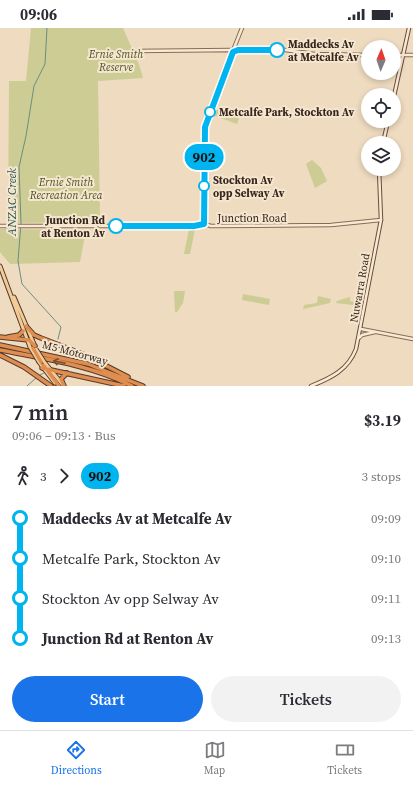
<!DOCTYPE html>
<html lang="en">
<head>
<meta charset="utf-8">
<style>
  body { margin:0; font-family:"Source Serif 4",serif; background:#f2f2f3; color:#2b2b33; height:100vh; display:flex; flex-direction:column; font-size:15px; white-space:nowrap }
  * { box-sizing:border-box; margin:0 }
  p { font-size:13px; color:#7c7c81 }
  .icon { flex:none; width:22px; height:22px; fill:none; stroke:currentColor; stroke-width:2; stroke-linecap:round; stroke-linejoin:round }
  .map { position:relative; height:358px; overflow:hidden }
  .drawer { display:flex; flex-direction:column; background:#fff; flex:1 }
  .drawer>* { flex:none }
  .badge { padding:0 8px; border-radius:13px; font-size:14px; line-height:26px }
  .needle { width:26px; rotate:2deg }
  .buttons { position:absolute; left:361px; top:12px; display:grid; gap:8px }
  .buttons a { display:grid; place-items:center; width:40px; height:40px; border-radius:50%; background:#fff; box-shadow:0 2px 6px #0003; font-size:20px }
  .map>.badge { position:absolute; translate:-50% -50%; box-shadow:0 0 0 2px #fff }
  .legs { display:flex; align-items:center; gap:6px; height:44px; padding:0 12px; font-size:13px }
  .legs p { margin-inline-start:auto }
  .headline { display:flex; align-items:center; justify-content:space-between; height:68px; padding:0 12px }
  h1 { font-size:22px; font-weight:600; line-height:30px }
  .action { display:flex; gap:8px; margin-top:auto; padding:8px 12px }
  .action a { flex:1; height:46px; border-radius:24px; background:#1a73e8; color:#fff; font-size:16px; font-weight:600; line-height:46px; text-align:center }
  .action a+a { background:#f2f2f3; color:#2b2b33 }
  ul { padding:0 12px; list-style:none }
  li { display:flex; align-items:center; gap:14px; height:40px; font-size:15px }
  li i { display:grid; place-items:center; width:6px; height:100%; margin:0 5px; background:currentColor }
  li i::after { content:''; width:10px; height:10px; margin:-5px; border:3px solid; border-radius:50%; background:#fff }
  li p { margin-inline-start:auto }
  li:first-child i { background:linear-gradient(#0000 50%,currentColor 0) }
  li:last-child i { background:linear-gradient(currentColor 50%,#0000 0) }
  .status { display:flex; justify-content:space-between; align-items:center; height:28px; padding:0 20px; background:#fff; direction:ltr }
  .status svg { height:11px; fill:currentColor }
  .tabs { display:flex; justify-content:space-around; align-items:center; height:56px; border-top:1px solid #e1e1e2; background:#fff; font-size:11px; color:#7c7c81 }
  .tabs a { display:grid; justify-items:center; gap:2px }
  .tabs .current { color:#1a73e8 }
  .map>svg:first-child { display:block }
  .green { fill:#cccc94 }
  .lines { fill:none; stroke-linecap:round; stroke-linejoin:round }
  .stream { stroke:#6a8e81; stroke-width:1 }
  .tertiary-casing { stroke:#876b58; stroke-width:4.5 }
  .secondary-casing { stroke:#694d3b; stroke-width:4.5 }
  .primary-casing { stroke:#543a2c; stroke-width:5 }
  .motorway-casing { stroke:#543a2c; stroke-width:5.5 }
  .tertiary { stroke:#f9e9d3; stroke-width:2.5 }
  .secondary { stroke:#f9e9d3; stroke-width:2.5 }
  .primary { stroke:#f2cb97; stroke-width:3 }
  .motorway { stroke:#df8e4f; stroke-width:3.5 }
  .primary-bridge-casing { stroke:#543a2c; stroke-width:5; stroke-linecap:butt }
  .motorway-bridge-casing { stroke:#543a2c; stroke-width:5.5; stroke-linecap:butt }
  .primary-bridge { stroke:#f2cb97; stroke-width:3 }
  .motorway-bridge { stroke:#df8e4f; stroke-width:3.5 }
  .oneway { stroke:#7a5030 }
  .line-1-casing { stroke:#fff; stroke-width:9 }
  .line-1 { stroke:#00b5ef; stroke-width:6 }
  .stop-1-dot { fill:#fff; stroke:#00b5ef; stroke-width:2 }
  .labels { text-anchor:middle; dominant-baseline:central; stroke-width:4; stroke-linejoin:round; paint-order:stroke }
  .stop-label { font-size:11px; font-weight:bold; fill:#36261c; stroke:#f5e6cf; text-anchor:start }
  .park-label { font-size:11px; font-style:italic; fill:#4d5323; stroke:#f5e6cf }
  .street-label { font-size:11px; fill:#36261c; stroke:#f5e6cf }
  .water-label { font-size:12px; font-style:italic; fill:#2b564f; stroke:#f5e6cf }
</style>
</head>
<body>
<div class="status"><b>09:06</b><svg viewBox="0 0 49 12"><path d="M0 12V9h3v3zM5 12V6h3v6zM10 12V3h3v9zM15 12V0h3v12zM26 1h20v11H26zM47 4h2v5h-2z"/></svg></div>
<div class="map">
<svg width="413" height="358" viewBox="0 0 413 358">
  <rect width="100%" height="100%" fill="#eedbc0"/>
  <path class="green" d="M31,0H123L140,39L143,50L98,53L100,194L8,195L9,53H26Z
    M215,81L239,90L237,96L213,87Z
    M312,132L321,140L327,153L315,160L306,136Z
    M0,201L86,202L80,234L10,236L0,224Z
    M189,201H195L190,226H184Z
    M174,263H185L183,275L177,284H175Z
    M243,266L270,271L269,277L242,272Z
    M318,268L331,271L330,275L303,281L304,277L317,275Z
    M350,269V273L362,275L361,278L336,275L337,273Z"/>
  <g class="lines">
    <path class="stream" d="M47,0L45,36L34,58L26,108L19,139L21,195L18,233L22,256L61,299L58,311
      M40,347L44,345
      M27,358L36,350"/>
    <defs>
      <path id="tertiary" d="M234,20L242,0
        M236,22H285L315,26L368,27
        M136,23L231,22
        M394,27H413
        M204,196L205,99L233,24L236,22
        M0,198H96L98,196L100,198H194L204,196L211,198L331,197L381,192
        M361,301L413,311
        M359,310L362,307L375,304"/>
      <path id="secondary" d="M394,68L409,0
        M383,115L388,93
        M311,358C331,350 348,342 356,321L381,192L379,141"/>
      <path id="primary" d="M0,238L30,319
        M14,269L34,316
        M39,334L55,355
        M45,335L63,357"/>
      <path id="motorway" d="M26,298L34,307L41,310L85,327L128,349
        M0,309L29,312L35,318
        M8,309L19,307L23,303
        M0,317L88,336L143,358
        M0,322C45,331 91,337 132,358
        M0,327L24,339L51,358
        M41,334L59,358
        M42,340L124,358
        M64,358L61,351L67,345"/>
    </defs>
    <use href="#tertiary" class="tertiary-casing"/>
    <use href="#secondary" class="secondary-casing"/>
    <use href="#primary" class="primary-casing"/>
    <use href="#motorway" class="motorway-casing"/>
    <use href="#tertiary" class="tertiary"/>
    <use href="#secondary" class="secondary"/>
    <use href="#primary" class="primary"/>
    <use href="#motorway" class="motorway"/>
    <defs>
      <path id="primary-bridge" d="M30,319L39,334
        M36,321L45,335"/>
      <path id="motorway-bridge" d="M33,320L41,334"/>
    </defs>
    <use href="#primary-bridge" class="primary-bridge-casing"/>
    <use href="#motorway-bridge" class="motorway-bridge-casing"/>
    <use href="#primary-bridge" class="primary-bridge"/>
    <use href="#motorway-bridge" class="motorway-bridge"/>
  </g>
  <defs><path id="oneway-shaft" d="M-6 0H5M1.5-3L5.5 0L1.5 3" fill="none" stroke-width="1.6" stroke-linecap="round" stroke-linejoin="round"/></defs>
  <use class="oneway" href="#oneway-shaft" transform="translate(59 334) rotate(-169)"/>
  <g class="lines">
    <defs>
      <path id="line-1" d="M116,198H194L204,196L205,99L233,24L238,22H277"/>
    </defs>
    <use href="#line-1" class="line-1-casing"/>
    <use href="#line-1" class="line-1"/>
  </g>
  <g class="stop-1-dot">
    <circle cx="277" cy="22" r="7"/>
    <circle cx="210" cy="84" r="5"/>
    <circle cx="204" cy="158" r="5"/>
    <circle cx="116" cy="198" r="7"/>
  </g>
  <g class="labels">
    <g class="stop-label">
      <text x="288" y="16">Maddecks Av<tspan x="288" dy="13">at Metcalfe Av</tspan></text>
      <text x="219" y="84">Metcalfe Park, Stockton Av</text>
      <text x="213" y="152">Stockton Av<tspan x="213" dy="13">opp Selway Av</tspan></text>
      <text x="105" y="192" text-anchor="end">Junction Rd<tspan x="105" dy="13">at Renton Av</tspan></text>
    </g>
    <g class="park-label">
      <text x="116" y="26">Ernie Smith<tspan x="116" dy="13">Reserve</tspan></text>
      <text x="66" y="154">Ernie Smith<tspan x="66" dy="13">Recreation Area</tspan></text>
    </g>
    <g class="street-label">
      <text x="252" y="190">Junction Road</text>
      <text transform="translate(360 260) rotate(-80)">Nuwarra Road</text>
      <text transform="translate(75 325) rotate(15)">M5 Motorway</text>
    </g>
    <g class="water-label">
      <text transform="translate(12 174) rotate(-90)">ANZAC Creek</text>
    </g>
  </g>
</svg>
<div class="buttons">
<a><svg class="needle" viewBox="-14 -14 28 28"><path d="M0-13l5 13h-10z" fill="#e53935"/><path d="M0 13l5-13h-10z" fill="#7c7c81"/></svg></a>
<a><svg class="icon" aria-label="locate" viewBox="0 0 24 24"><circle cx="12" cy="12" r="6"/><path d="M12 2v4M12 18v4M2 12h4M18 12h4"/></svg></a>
<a><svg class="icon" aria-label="layers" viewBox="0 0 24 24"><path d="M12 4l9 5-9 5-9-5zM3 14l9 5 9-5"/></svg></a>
</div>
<b class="badge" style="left:204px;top:129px;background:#00b5ef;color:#111">902</b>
</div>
<section class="drawer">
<div class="headline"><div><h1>7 min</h1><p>09:06 – 09:13 · Bus</p></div><b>$3.19</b></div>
<div class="legs"><svg class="icon" aria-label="walk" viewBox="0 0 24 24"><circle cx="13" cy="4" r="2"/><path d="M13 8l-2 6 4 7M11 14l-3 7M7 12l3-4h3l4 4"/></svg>3<svg class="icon" aria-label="forward" viewBox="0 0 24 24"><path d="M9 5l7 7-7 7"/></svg><b class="badge" style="background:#00b5ef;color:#111">902</b><p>3 stops</p></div>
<ul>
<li><i style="color:#00b5ef"></i><b>Maddecks Av at Metcalfe Av</b><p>09:09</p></li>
<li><i style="color:#00b5ef"></i><span>Metcalfe Park, Stockton Av</span><p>09:10</p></li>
<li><i style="color:#00b5ef"></i><span>Stockton Av opp Selway Av</span><p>09:11</p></li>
<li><i style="color:#00b5ef"></i><b>Junction Rd at Renton Av</b><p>09:13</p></li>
</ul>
<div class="action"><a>Start</a><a>Tickets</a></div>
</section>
<nav class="tabs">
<a class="current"><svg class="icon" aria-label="directions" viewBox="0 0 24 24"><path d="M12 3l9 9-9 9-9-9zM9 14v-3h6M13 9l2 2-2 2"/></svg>Directions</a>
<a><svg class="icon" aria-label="map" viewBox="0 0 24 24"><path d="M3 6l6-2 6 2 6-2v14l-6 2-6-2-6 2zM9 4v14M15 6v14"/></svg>Map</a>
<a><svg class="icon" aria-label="tickets" viewBox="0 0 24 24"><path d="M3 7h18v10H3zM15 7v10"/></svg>Tickets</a>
</nav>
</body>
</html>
